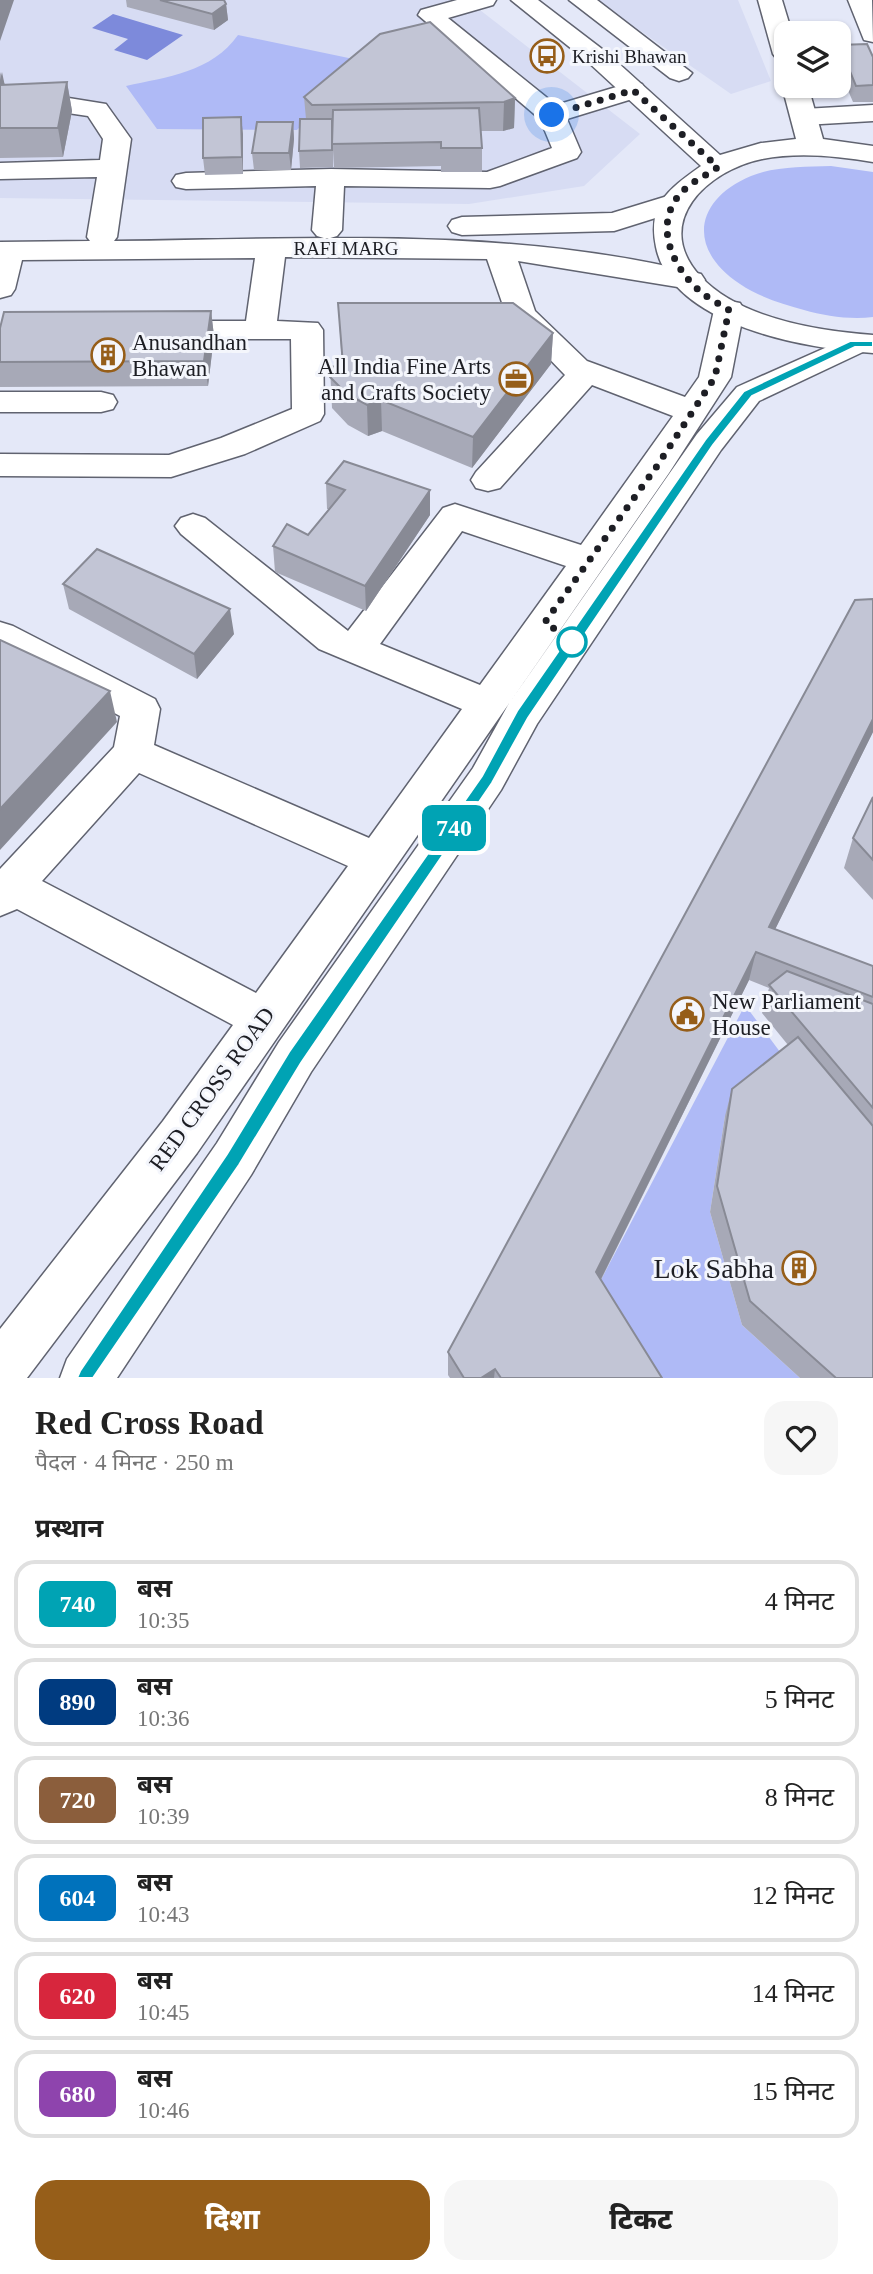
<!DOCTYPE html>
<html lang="hi">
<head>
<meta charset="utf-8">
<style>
  body { margin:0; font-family:"Times New Roman","Noto Sans Devanagari",serif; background:#f6f6f6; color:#222; height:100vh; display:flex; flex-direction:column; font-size:26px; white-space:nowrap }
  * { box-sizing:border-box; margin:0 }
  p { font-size:23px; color:#767676 }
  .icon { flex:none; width:38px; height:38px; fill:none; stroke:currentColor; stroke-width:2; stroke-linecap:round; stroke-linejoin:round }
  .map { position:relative; height:1378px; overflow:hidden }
  .panel { display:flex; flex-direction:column; background:#fff; flex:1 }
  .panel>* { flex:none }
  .badge { padding:0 14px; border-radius:10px; font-size:24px; line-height:46px }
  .fabs { position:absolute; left:774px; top:21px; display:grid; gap:14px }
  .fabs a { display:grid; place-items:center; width:77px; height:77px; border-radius:14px; background:#fff; box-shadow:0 2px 5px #0004; font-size:35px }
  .you { position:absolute; width:35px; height:35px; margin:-18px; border:5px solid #fff; border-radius:50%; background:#1a73e8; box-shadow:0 0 0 10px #1a73e833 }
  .map>.badge { position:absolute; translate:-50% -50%; box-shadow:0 0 0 4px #fff }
  h2 { padding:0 35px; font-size:26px; line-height:63px }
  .round { display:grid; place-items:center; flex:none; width:74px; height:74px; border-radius:21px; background:#f6f6f6 }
  .summary { display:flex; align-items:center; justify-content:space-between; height:119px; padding:0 35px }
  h1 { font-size:33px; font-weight:800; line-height:52px }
  .action { display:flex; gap:14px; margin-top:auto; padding:14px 35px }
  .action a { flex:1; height:80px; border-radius:21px; background:#965e19; color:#fff; font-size:28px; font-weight:800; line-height:80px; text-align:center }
  .action a+a { background:#f6f6f6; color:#222 }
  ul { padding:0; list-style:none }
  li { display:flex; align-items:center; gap:21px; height:88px; margin:0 14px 10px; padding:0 21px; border:4px solid #e0e0e0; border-radius:21px }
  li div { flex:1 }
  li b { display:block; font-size:26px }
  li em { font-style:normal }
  li .badge { min-width:77px; font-weight:700; text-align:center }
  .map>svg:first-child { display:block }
  .built { fill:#d7dcf3 }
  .green { fill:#afbaf6 }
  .water { fill:#7d8adb }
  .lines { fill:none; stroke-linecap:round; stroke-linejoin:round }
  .minor-casing { stroke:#606370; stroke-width:3 }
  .major-casing { stroke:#606370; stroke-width:3 }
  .minor { fill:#fff; fill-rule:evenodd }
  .major { fill:#fff; fill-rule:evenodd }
  .wall { fill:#a7a9b7 }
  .shaded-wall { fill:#888a95 }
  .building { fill:#c2c5d5; stroke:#888a95; stroke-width:2 }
  .line { fill:#00a3b4; stroke:#fff; stroke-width:2 }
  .walk { stroke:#1d1e24; stroke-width:7; stroke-dasharray:0 12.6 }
  .stop-dot { fill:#fff; stroke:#00a3b4; stroke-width:3.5 }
  .labels { text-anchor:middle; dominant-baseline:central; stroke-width:6; stroke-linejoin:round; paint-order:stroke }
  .far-poi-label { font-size:19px; fill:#1d1e24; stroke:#f4f6fc; text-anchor:start }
  .far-street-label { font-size:19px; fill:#1d1e24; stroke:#f4f6fc }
  .poi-label { font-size:23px; fill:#1d1e24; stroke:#f4f6fc; text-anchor:start }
  .street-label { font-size:23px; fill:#1d1e24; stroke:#f4f6fc }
  .near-poi-label { font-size:28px; fill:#1d1e24; stroke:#f4f6fc; text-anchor:end }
</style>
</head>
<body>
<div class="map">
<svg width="873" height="1378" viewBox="0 0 873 1378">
  <rect width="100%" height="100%" fill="#e4e8f8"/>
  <path class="built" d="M0,0H467L640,134L584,186L469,204L0,198Z
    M596,0H738L771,81L731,94Z"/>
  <path class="green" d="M238,35L363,61L297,130L157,129L126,86C167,77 212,72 238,35Z
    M831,166L873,172V317C851,320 825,316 804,310C782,304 759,297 740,284C687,249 694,200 751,176C776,166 804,167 831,166Z
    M745,1005L789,1064L725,1116L710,1212L742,1325L800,1378H642L592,1297Z"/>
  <path class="water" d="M113,14L183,35L147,60L114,50L128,39L92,28Z"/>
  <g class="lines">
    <defs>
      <path id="minor" d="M457,0H496L493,5L448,18L556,105L633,82L642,84L646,90L642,96L567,119L581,152L577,158L500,186L490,188L344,186L342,230L337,236L327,239L317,236L312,230L316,186L186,189L176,187L172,181L176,175L186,173L331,169L487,172L552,148L540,119L418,15L421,10Z
        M569,0H597L692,73L688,78L679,81L670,78Z
        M848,0H872L873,42L864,40Z
        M0,87L106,104L131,139L117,237L114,241C309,239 509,226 701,274L705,280L701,286L690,289L518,261L535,311L587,361L685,397L699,377L714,310L718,303L729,301L740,303L744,310L731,377L669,473L197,1153L27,1378H0V1329L163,1121L233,1025L17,909L0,916V869L114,747L120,716L0,652V622L13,626L155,699L160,709L154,745L369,838L462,709L319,649L181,534L175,526L181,518L193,514L205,518L348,631L443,508L455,504L581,545L673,416L592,385L500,488L488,491L476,488L471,480L476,472L565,375L506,314L487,259L285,257L277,321L318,323L323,330L324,414L320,421L245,454L171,477L0,476V454L169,455L221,438L292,409L291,339H162L151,337L146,330L151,323L162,321H246L255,258L22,260L15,289L11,295L0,298V242L90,241L87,237L97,177L0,179V163L100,160L103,139L88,116L0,103ZM462,531L566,566L480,685L380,644ZM139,773L348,866L256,993L42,881Z
        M873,105V121L804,125L795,123L791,117L795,111L804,109Z
        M674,194L684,197L688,203L684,209L614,231L462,235L452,232L448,226L452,220L462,217L612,213Z
        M854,335L865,337L870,344L865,351L759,401L721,450L537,724L501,790L311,1072L251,1175L117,1378H60L67,1359L217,1143L279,1042L473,768L508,705L697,434L737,387Z
        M0,392H101L113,395L117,402L113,409L101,412H0Z"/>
      <path id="major" d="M511,0H538L606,52L720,155L761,143L796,139L782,86L786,81V86H808L823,139L873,146V162C836,156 799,152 762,159C708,170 651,222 700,276C740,319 818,331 873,335V353C807,349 672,326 656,247C647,204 669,189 701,166L588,62Z
        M758,0H782L792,33H786V62L777,59L773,54Z"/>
    </defs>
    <use href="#minor" class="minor-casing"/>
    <use href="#major" class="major-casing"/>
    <use href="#minor" class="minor"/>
    <use href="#major" class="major"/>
  </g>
  <path class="wall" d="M126,0H224L226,4L228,20L214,30L127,7Z
    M839,45L873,57V102H853L838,67Z
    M0,72L5,85L67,82L72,111L63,157L0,158Z
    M304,97L515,98L514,128L503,131H481L482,148V172H441V166L334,168L333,150V167L300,168L299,151L306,119Z
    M293,122L294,139L291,170H254L252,153Z
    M243,134V174L205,175L203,158Z
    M338,303L553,333L551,364L472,468L382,431L368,436L348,425L332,408L330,367L342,366Z
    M211,311L214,336L208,386L0,387V328Z
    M326,483L430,490V515L366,611L275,572L273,546L308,535L329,509H327Z
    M63,584L234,634L197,679L69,609Z
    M873,599V732L775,929L873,966V1378H800L742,1325L710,1212L725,1116L732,1089L788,1045L762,1013L769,988L749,980L601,1280L662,1378H450L448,1375V1352Z
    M873,797V900L844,868L853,838Z"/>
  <path class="shaded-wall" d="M0,0H14L0,41Z
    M226,4L228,20L214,30L212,14Z
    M2,72L8,101L0,91V80Z
    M67,82L72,111L63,157L58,128Z
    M515,98L514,128L503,131L504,102Z
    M241,117L243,134V174L242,157Z
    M293,122L294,139L291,170L289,153Z
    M211,311L214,336L208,386L204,361Z
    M553,333L551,364L472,468L473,437Z
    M381,400L382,431L368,436L367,405Z
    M430,490V515L366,611L365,586Z
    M230,609L234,634L197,679L194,654Z
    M110,691L117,722L0,850V809Z
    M873,719V732L762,956L769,927Z
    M756,952L749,980L592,1297L596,1272Z
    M495,1369L494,1378H481Z"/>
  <path class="building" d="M160,0H224L226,4L212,14Z
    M430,22L515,98L504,102L312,105L304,97L380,34Z
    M867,44L873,57V85L856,86L839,45Z
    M67,82L58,128H0V85Z
    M479,108L482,148H441V142L332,144L333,110Z
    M241,117L242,157L203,158V118Z
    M300,119H332V150L299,151Z
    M257,122H293L289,153H252Z
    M338,303H513L553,333L473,437L381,400L367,405L347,394L330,377V367L343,365Z
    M211,311L204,361L0,362V328L4,312Z
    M344,461L430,490L365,586L273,546L287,524L308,535L345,490L326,483Z
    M97,549L230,609L194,654L63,584Z
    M873,599V719L769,927L873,966V997L756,952L596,1272L662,1378H501L495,1369L481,1378H464L448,1352L855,600Z
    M0,640L110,691L0,809Z
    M873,797V860L853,838Z
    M787,971L873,1004V1108L769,985Z
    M798,1037L873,1126V1378H836L750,1301L717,1186L732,1089Z"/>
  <path class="line" d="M850,341H873V347H855L752,396L713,445L528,718L492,783L301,1063L239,1165L93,1378H77L80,1371L227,1154L289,1052L482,776L517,711L705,440L744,391Z"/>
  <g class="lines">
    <path class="walk" d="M552,115L633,90L718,167C707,175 691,182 682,192C652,223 672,268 701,292C709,299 720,304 729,310L715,377L657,466L545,622L572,642"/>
  </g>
  <defs>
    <symbol id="bus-ring" viewBox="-11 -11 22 22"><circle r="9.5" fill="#f4f6fc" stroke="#965e19" stroke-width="1.5"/><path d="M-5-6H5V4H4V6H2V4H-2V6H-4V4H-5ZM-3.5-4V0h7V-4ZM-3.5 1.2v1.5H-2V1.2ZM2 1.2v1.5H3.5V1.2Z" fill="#965e19"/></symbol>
    <symbol id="building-ring" viewBox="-11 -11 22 22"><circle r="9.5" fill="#f4f6fc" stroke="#965e19" stroke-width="1.5"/><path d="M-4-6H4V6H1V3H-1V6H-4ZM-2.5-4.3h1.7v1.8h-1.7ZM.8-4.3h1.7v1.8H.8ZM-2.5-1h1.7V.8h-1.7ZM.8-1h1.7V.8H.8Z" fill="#965e19"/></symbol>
    <symbol id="office-ring" viewBox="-11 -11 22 22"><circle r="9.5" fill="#f4f6fc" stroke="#965e19" stroke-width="1.5"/><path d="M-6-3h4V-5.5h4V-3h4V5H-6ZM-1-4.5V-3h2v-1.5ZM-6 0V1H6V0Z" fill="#965e19"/></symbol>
    <symbol id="civic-ring" viewBox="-11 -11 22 22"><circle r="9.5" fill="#f4f6fc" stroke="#965e19" stroke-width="1.5"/><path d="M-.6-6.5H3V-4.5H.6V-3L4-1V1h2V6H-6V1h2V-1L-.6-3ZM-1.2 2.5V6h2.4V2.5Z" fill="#965e19"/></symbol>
  </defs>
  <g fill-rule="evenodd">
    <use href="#bus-ring" x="528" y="37" width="38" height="38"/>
    <use href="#building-ring" x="89" y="336" width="38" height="38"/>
    <use href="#office-ring" x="497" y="360" width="38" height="38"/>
    <use href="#civic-ring" x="668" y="995" width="38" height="38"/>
    <use href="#building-ring" x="780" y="1249" width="38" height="38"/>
  </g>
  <circle class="stop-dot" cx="572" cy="642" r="14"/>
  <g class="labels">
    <g class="far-poi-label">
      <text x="572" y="56">Krishi Bhawan</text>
    </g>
    <g class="far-street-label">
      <text x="346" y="248">RAFI MARG</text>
    </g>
    <g class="poi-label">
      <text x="132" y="342">Anusandhan<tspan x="132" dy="26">Bhawan</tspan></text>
      <text x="491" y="366" text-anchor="end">All India Fine Arts<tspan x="491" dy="26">and Crafts Society</tspan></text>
      <text x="712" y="1001">New Parliament<tspan x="712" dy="26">House</tspan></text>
    </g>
    <g class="street-label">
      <text transform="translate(212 1089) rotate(-54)">RED CROSS ROAD</text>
    </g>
    <g class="near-poi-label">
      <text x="774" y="1268">Lok Sabha</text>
    </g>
  </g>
</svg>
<div class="fabs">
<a><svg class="icon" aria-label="layers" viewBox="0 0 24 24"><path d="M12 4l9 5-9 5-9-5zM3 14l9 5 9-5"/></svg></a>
</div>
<div class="you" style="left:552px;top:115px"></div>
<b class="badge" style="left:454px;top:828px;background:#00a3b4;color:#fff">740</b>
</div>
<section class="panel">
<div class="summary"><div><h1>Red Cross Road</h1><p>पैदल · 4 मिनट · 250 m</p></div><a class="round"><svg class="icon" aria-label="heart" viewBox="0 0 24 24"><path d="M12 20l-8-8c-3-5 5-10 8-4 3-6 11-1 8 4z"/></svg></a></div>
<h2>प्रस्थान</h2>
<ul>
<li><span class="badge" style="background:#00a3b4;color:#fff">740</span><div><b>बस</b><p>10:35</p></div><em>4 मिनट</em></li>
<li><span class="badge" style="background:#003b80;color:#fff">890</span><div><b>बस</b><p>10:36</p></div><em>5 मिनट</em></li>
<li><span class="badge" style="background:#8b5e3c;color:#fff">720</span><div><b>बस</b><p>10:39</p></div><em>8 मिनट</em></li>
<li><span class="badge" style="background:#0072bc;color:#fff">604</span><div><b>बस</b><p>10:43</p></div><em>12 मिनट</em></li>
<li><span class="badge" style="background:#d7263d;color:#fff">620</span><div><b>बस</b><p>10:45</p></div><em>14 मिनट</em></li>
<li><span class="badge" style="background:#8e44ad;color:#fff">680</span><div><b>बस</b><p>10:46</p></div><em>15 मिनट</em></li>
</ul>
<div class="action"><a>दिशा</a><a>टिकट</a></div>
</section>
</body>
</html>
